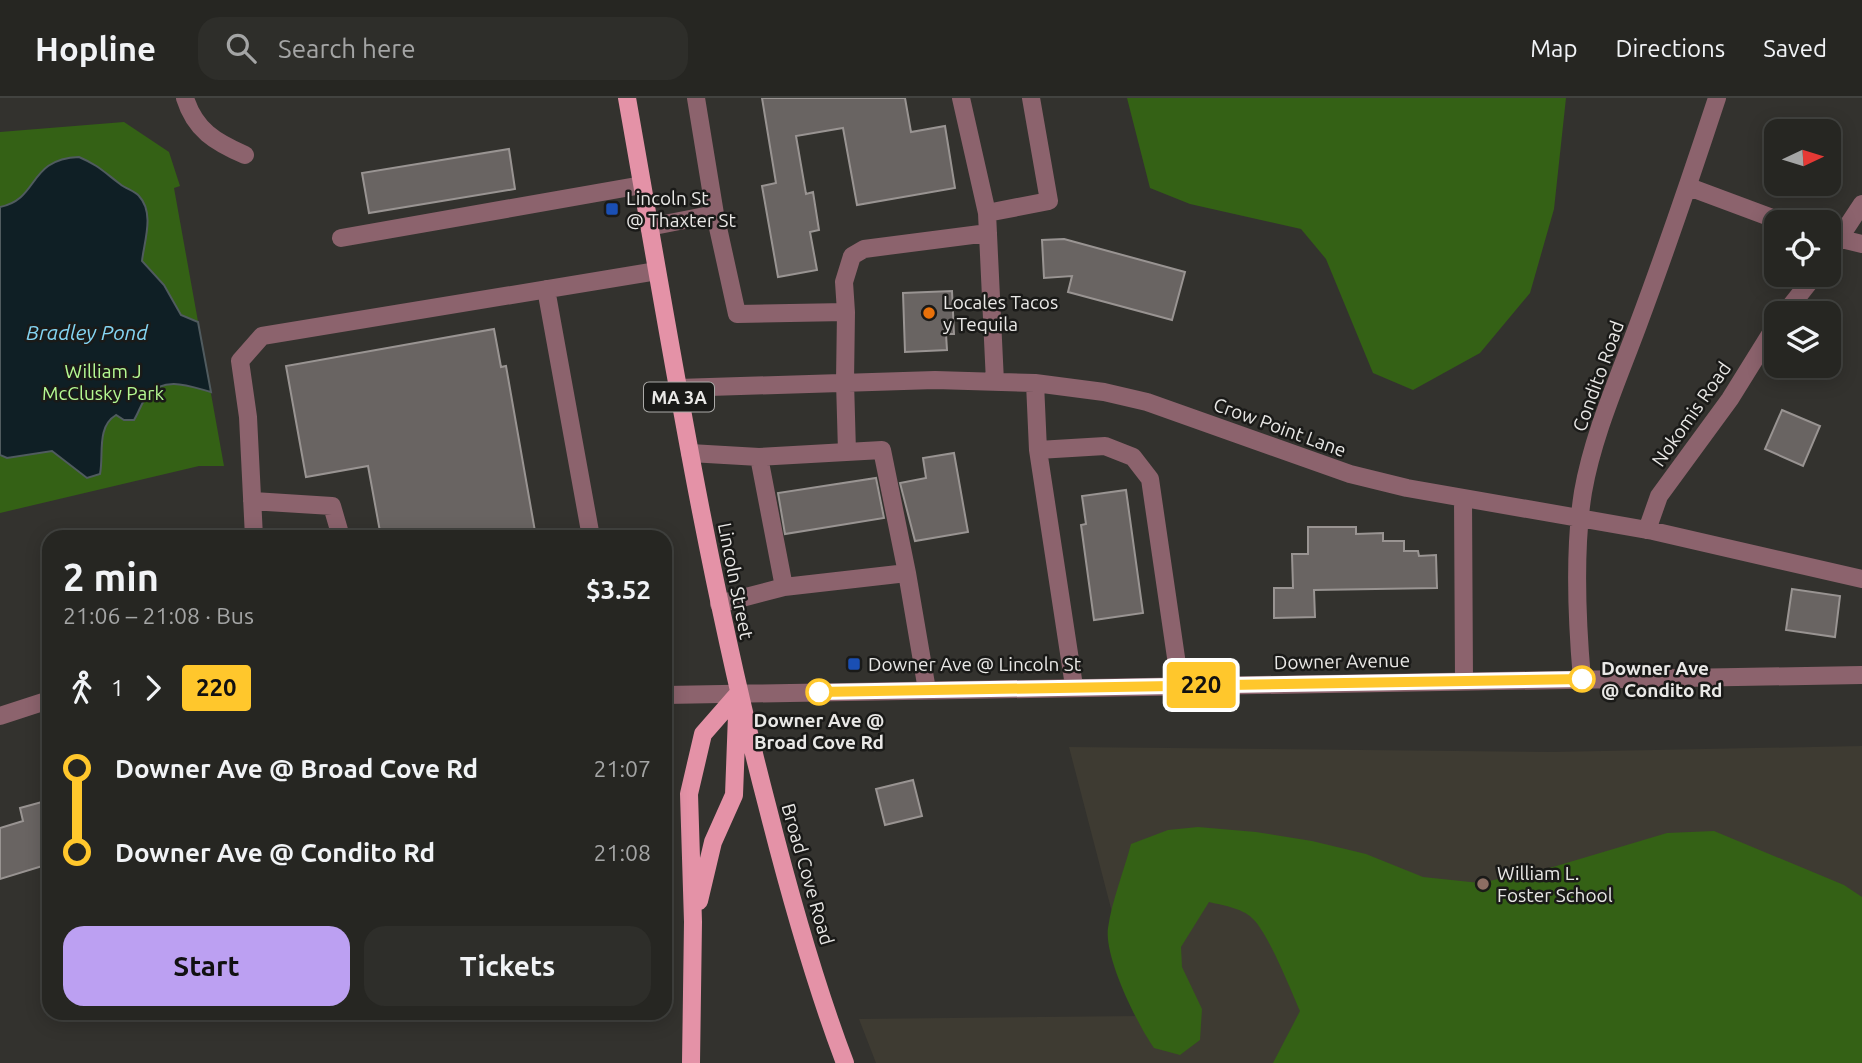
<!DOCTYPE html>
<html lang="en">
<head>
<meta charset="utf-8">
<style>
  body { margin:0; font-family:Ubuntu,sans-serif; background:#2e2e2a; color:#f1f3f6; height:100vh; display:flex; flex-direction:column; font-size:26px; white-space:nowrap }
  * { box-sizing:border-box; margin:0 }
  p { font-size:23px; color:#a4a5a5 }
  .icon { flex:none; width:38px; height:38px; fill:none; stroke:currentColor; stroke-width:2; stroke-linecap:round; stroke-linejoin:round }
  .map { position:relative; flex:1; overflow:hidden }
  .sheet { position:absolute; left:42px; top:432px; width:630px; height:490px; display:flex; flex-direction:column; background:#262622; border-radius:21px; box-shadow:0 4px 18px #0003,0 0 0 2px #424340 }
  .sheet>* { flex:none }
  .badge { padding:0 14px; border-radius:5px; font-size:24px; line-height:46px }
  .needle { width:46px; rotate:86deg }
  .tools { position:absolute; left:1764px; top:21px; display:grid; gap:14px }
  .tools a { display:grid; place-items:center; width:77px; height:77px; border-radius:14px; background:#262622; box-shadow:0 4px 18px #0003,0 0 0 2px #424340; font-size:35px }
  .map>.badge { position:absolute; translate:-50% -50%; box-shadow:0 0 0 4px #fff }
  .legs { display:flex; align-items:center; gap:10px; height:77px; padding:0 21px; font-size:23px }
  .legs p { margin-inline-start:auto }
  .head { display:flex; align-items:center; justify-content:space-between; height:119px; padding:0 21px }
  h1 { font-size:38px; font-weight:700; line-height:52px }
  .button { display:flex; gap:14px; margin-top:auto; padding:14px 21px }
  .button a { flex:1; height:80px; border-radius:21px; background:#bca0f2; color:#111; font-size:28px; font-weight:700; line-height:80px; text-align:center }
  .button a+a { background:#2e2e2a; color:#f1f3f6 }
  ul { padding:0 21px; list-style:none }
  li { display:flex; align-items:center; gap:24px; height:84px; font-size:26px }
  li i { display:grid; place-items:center; width:10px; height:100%; margin:0 9px; background:currentColor }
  li i::after { content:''; width:18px; height:18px; margin:-9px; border:5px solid; border-radius:50%; background:#262622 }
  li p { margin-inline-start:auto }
  li:first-child i { background:linear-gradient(#0000 50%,currentColor 0) }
  li:last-child i { background:linear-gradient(currentColor 50%,#0000 0) }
  header { display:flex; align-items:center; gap:42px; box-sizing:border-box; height:98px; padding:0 35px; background:#262622; border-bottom:2px solid #424340 }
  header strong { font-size:33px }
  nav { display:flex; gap:38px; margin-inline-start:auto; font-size:24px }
  .search { width:490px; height:63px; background:#2e2e2a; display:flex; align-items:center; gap:18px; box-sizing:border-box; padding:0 24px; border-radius:21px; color:#a4a5a5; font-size:26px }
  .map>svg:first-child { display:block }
  .built { fill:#3e3b32 }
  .green { fill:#346115 }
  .water { fill:#0f1f25; stroke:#505b5f; stroke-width:2 }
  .building { fill:#696462; stroke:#999492; stroke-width:2 }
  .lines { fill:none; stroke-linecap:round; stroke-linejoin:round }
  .minor { stroke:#8c636d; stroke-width:18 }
  .major { stroke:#e492a7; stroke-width:18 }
  .line-1-casing { stroke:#fff; stroke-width:16 }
  .line-1 { stroke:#ffc72c; stroke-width:10 }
  .transit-dot { fill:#1a4fb4; stroke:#1a1a18; stroke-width:2.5 }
  .food-dot { fill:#e8710a; stroke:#1a1a18; stroke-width:2.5 }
  .stop-1-dot { fill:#fff; stroke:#ffc72c; stroke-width:3.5 }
  .education-dot { fill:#8d6e63; stroke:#1a1a18; stroke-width:2.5 }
  .labels { text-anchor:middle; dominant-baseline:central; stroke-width:5; stroke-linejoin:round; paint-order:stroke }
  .shield { fill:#1a1a18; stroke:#abaaa8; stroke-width:2 }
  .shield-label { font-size:18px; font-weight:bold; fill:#e9e8e6 }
  .poi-label { font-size:19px; fill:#e9e8e6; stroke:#1a1a18; text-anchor:start }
  .park-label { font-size:19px; fill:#b5f992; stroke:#1a1a18 }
  .street-label { font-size:19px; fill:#e9e8e6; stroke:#1a1a18 }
  .stop-label { font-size:19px; font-weight:bold; fill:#e9e8e6; stroke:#1a1a18; text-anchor:start }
  .water-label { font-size:21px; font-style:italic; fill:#84d5f3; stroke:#1a1a18 }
</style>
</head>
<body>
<header>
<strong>Hopline</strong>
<div class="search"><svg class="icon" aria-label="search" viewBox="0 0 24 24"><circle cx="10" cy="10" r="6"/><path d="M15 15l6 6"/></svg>Search here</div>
<nav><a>Map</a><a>Directions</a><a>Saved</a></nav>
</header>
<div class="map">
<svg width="1862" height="965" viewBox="0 0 1862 965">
  <rect width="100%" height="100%" fill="#33322e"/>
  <path class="built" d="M1862,648V965H876L859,921L1139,918L1069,649L1552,654Z"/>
  <path class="green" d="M1127,0H1566L1554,111L1530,195L1480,255L1413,292L1373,275L1326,161L1301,131L1190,106L1150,90Z
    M124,24L169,54L180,88L174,90L224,368H199L0,415V34Z
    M1198,729L1256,734L1312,743L1366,756L1423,779L1480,785L1553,769L1667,735L1714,733L1844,787L1862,799V965H1273L1300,913C1290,890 1271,842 1255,823C1244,810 1225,808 1209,804L1181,849L1182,869L1202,911L1200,942L1180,957L1154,950C1137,926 1104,859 1108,830C1112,802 1124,773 1131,746L1168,732Z"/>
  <path class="water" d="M79,59C98,67 104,74 120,86C126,91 135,93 139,98C155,115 144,144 142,163L164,187L181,217L198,224L211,294C189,288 165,278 148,297C142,303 139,314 134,322H124L116,317C96,329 104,357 100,376L87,380L52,353L7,360L0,357V109C40,101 27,61 79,59Z"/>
  <path class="building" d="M762,0H905L911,34L945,28L955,90L857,107L843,30L796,38L806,96L813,94L819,132L810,134L817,172L778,179L762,88L776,85Z
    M509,51L515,91L369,115L362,75Z
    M1064,141L1185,174L1172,222L1068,194L1072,178L1044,180L1042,142Z
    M952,193L954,236H946L947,252L905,254L903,195Z
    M494,231L501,269L506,268L536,439H381L368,368L306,379L286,268Z
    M1782,312L1820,328L1803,368L1765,351Z
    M954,355L968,434L915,443L900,385L926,380L923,360Z
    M876,380L884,420L785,436L778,395Z
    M1126,392L1143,515L1094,522L1081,427L1086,426L1082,398Z
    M1308,429H1356V436L1383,435V443H1404V453H1418L1419,458L1436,457L1437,490L1314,492L1315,519L1274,520V490H1293L1292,456H1308Z
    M1792,491L1840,498L1835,539L1786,532Z
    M913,682L922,718L885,727L876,691Z
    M49,702V766L0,781V730L23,723L20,710Z"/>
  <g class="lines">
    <path class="minor" d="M185,0C195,32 215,44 245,57
      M696,0L715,116
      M961,0L987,115L995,284
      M1689,89L1783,124
      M987,115L1049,103L1031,0
      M649,129L715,116L737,216L846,214L845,283L847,354
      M1829,138L1862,146
      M341,140L642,87
      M1829,156L1862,106
      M546,191L591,439
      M846,214L844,184L852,158L864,151L988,135
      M1785,215L1815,177
      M1035,285L1038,352
      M678,290L935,282L1035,285L1104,294L1147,304L1350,376L1407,390L1653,433L1862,481
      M690,355L759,359L784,489L719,506
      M759,359L882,352L907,475
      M1463,401L1464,582
      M252,403L332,408L341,439
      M1647,432L1659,398L1730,301L1776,227
      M254,439L248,319L240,263L262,238L657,173
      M784,489L907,475L927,592
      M1582,581C1577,524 1574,450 1583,394C1593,337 1618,281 1638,227C1666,152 1692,76 1717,0
      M1074,588L1038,352L1105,348L1133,359L1150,381L1180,587
      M665,597L1862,577
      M0,618L49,602"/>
    <path class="major" d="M627,0C669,237 706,474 767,707C789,794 813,881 845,965
      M699,803L713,744L734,697L737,617
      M691,965L693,824L689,696L703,636L738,596"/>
  </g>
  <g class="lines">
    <defs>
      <path id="line-1" d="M819,594L1582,581"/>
    </defs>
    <use href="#line-1" class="line-1-casing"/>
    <use href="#line-1" class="line-1"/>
  </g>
  <g class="transit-dot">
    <rect x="605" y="104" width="14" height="14" rx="3.5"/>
    <rect x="847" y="559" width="14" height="14" rx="3.5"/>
  </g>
  <circle class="food-dot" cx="929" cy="215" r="7"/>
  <g class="stop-1-dot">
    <circle cx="1582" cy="581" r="12"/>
    <circle cx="819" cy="594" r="12"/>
  </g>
  <circle class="education-dot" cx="1483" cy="786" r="7"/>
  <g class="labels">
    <rect class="shield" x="644" y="284.5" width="70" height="29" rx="5"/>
    <g class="shield-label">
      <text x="679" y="299">MA 3A</text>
    </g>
    <g class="poi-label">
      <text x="626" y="100">Lincoln St<tspan x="626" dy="22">@ Thaxter St</tspan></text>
      <text x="943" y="204">Locales Tacos<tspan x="943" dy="22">y Tequila</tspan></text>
      <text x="868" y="566">Downer Ave @ Lincoln St</text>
      <text x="1497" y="775">William L.<tspan x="1497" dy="22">Foster School</tspan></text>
    </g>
    <g class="park-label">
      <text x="103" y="273">William J<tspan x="103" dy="22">McClusky Park</tspan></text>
    </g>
    <g class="street-label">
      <text transform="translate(1598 278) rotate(-70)">Condito Road</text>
      <text transform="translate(1691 316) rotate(-55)">Nokomis Road</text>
      <text transform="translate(1280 329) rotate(20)">Crow Point Lane</text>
      <text transform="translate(736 483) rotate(79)">Lincoln Street</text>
      <text transform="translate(1342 563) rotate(-1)">Downer Avenue</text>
      <text transform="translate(808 776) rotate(74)">Broad Cove Road</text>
    </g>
    <g class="stop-label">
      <text x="1601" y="570">Downer Ave<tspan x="1601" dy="22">@ Condito Rd</tspan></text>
      <text x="819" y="622" text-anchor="middle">Downer Ave @<tspan x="819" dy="22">Broad Cove Rd</tspan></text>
    </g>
    <g class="water-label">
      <text x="87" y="234">Bradley Pond</text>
    </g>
  </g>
</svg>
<div class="tools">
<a><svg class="needle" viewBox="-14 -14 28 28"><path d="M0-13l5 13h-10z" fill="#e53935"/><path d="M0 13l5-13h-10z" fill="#a4a5a5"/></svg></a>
<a><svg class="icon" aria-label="locate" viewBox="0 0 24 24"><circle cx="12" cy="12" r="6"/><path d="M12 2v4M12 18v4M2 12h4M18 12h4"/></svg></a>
<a><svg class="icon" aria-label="layers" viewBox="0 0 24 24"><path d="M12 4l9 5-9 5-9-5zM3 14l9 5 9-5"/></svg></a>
</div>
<b class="badge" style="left:1201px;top:587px;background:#ffc72c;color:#111">220</b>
<section class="sheet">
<div class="head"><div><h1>2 min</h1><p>21:06 – 21:08 · Bus</p></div><b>$3.52</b></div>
<div class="legs"><svg class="icon" aria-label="walk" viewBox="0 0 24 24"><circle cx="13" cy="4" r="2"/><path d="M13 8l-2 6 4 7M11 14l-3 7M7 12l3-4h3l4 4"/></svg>1<svg class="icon" aria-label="forward" viewBox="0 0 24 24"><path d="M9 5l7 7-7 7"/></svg><b class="badge" style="background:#ffc72c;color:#111">220</b></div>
<ul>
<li><i style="color:#ffc72c"></i><b>Downer Ave @ Broad Cove Rd</b><p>21:07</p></li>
<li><i style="color:#ffc72c"></i><b>Downer Ave @ Condito Rd</b><p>21:08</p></li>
</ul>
<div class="button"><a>Start</a><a>Tickets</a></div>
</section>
</div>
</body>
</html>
